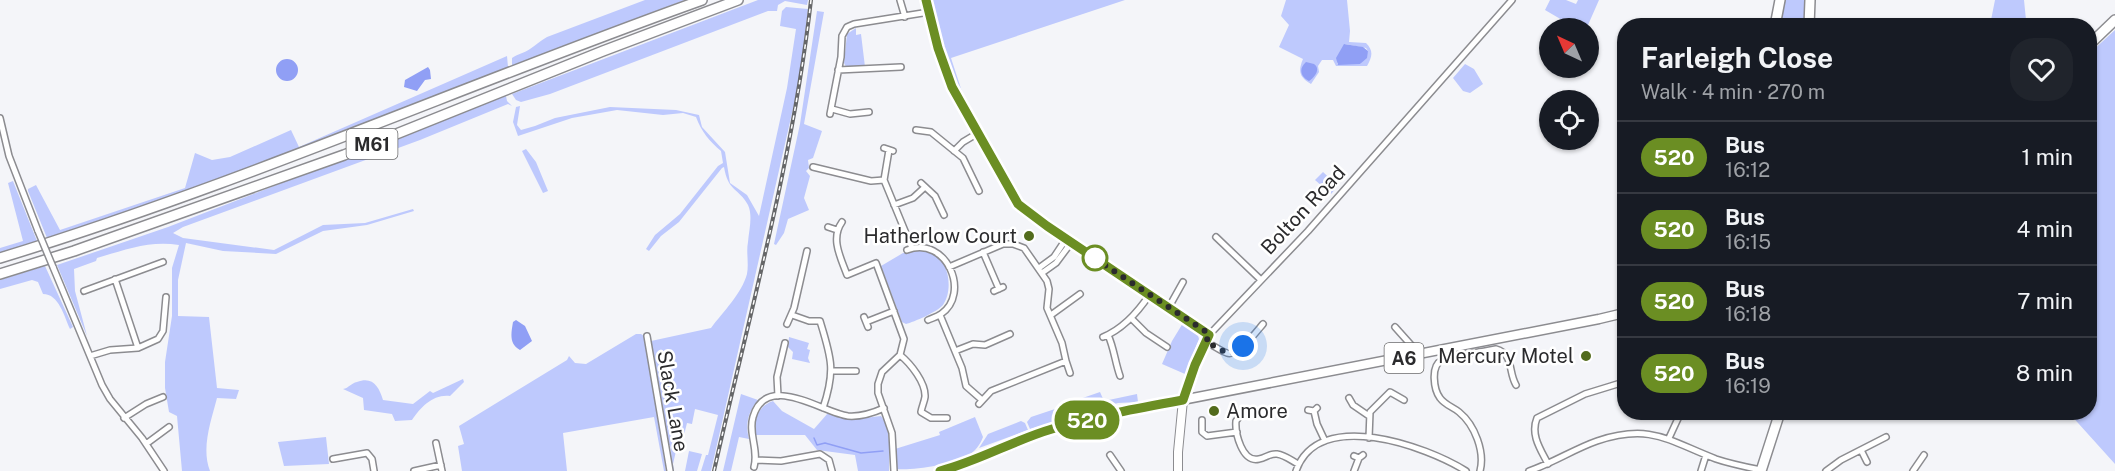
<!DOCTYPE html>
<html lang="en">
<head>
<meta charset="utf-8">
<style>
  body { margin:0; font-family:"Public Sans",sans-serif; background:#20242c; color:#f1f3f6; height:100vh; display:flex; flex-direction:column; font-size:22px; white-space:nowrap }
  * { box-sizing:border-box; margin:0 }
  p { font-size:20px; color:#9ea1a6 }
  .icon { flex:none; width:33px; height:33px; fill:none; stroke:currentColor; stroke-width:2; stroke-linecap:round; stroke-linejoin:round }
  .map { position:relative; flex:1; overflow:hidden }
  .side { position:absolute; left:1617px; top:18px; width:480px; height:402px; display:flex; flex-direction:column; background:#171b24; border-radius:24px; box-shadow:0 2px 4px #0004 }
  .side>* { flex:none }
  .badge { padding:0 12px; border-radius:20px; font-size:21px; line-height:39px }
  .needle { width:39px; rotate:316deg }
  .buttons { position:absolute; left:1539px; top:18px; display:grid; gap:12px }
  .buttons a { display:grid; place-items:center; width:60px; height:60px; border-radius:50%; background:#171b24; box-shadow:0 2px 4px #0004; font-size:30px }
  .you { position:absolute; width:30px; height:30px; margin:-15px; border:4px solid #fff; border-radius:50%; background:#1a73e8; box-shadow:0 0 0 9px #1a73e833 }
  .map>.badge { position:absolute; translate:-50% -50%; box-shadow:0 0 0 3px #fff }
  .round { display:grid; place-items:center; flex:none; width:63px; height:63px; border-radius:24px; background:#20242c }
  .headline { display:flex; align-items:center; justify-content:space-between; height:102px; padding:0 24px }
  h1 { font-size:28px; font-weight:700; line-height:45px }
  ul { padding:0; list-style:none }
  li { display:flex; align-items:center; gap:18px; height:72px; padding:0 24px; border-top:2px solid #363941 }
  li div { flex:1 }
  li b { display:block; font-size:22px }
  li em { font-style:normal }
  li .badge { min-width:66px; font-weight:700; text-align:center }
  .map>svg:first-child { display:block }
  .green { fill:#bec9fd; fill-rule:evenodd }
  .water { fill:#909ff5 }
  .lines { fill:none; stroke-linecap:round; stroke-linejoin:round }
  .stream { stroke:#909ff5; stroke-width:1.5 }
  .minor-casing { stroke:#8c8c90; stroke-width:8 }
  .tertiary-casing { stroke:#8c8c90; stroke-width:10 }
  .secondary-casing { stroke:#8c8c90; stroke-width:10 }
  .primary-casing { stroke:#8c8c90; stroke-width:11 }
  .trunk-casing { stroke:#8c8c90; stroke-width:12 }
  .motorway-casing { stroke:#8c8c90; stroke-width:12 }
  .minor { stroke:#fff; stroke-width:5 }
  .tertiary { stroke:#fff; stroke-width:7 }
  .secondary { stroke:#fff; stroke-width:8 }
  .primary { stroke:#fff; stroke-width:8 }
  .trunk { stroke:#fff; stroke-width:9 }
  .motorway { stroke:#fff; stroke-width:9 }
  .rail-casing { stroke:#666769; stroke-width:4 }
  .rail { stroke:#fff; stroke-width:1.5; stroke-dasharray:4.5; stroke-linecap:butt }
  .minor-bridge-casing { stroke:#8c8c90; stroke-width:8; stroke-linecap:butt }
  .minor-bridge { stroke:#fff; stroke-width:5 }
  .line-casing { stroke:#fff; stroke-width:14 }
  .line { stroke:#6b8e23; stroke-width:9 }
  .walk { stroke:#2b2b2d; stroke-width:6; stroke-dasharray:0 10.8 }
  .poi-dot { fill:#526b1c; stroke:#fff; stroke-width:2 }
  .stop-dot { fill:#fff; stroke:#6b8e23; stroke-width:3 }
  .labels { text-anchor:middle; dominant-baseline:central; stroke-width:5; stroke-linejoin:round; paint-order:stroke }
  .shield { fill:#fff; stroke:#6b6b6c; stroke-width:1.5 }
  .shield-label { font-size:18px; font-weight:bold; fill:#2b2b2d }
  .street-label { font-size:20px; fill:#2b2b2d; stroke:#fff }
  .poi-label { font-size:20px; fill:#2b2b2d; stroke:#fff; text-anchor:end }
</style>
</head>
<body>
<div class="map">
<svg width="2115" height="471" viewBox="0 0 2115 471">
  <rect width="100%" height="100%" fill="#f4f5f9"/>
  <path class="green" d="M645,0H685L512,66V58C517,54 525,53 530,49C536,45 540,41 547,37Z
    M758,0H808L807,5L785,1L778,5L777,11H768L550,94L521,102L516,100L512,94Z
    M930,0H1125L951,58L967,107L955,87L944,59Z
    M1286,0H1347L1350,31L1349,42L1366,43C1374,51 1372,57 1367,66H1336L1333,60H1322L1318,66L1319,72L1311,84C1299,77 1298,71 1303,59L1279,47L1289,25L1281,16ZM1345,44L1366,48L1368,51L1360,64H1337Z
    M1550,0H1566L1576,4L1578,0H1599L1588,25L1569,24L1545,10Z
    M1783,0H1807V25L1779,26Z
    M1995,0H2024L2026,20L2032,25H1990Z
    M786,7L808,9L799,82L711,471H701L706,455H708L718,415L695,409L692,424L687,423L683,439L679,438L673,464L674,471H672C671,462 672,453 670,445H668L651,341L711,328C723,312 742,293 747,274C749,263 746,252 748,242C749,230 753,216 748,205C739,188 728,192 724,167L722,168L679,222L661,236L649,251L646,249L655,235L680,214L718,166L723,163L721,151C710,142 701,131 696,117L683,113L663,115L617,110L572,118L518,136L513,122L516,107L520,106L517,125L521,130L535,126L555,118L610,107L676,110L699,115L702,127L725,152L730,183L747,195L759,216L787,88L796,29L780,26L782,11Z
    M817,11L824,12L804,124L822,131L813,158L808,160L809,168L806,171L810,176L804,198L809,210L788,219L784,233L776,245L774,244L800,124Z
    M856,28V35L861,34L865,67H846L844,63L847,34Z
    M2115,30V464L2069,413L2090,412V53Z
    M507,56L508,67L308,147L167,199L47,238L28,191V189L36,185L60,230L185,188L195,153L212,160L230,157L291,130L299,147Z
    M1465,64L1474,69L1483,84L1470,93L1463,91L1453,78Z
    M506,96L507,101L512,106L508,104L420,140L183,227L173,233L183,238L274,250L323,225L365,223L413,209L414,211L367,225L323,231L276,254L223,251L186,243L178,280V316L209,317L217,388L239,390L236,399L217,398C211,421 201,448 210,471H182L177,416L169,412L165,388V362L172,316V268L179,245C150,240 124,250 97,258L96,261L74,269L75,291L87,336L57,265L168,227Z
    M526,149L536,162L548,191L543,193L522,151Z
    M1323,172L1338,186L1331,194L1315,180Z
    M13,181L37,241L0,254V248L23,241L8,183Z
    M918,250C923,251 928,251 932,253C950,261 953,291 943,305C937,312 914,322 906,324L902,322L881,266L903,253Z
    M45,266L73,327L70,329C64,316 59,294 43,294L38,282L32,280L0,289V280Z
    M1183,323L1197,332L1199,339L1185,374L1162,364L1172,341Z
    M636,334H641L644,336L666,471H664L654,417L563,433L567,471H462L458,446L464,444L459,426L567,360L569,356L575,363L586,364Z
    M789,337L809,343L807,349L810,350L808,358L810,363L792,359L793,352L788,347Z
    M463,379L464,382L450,396C433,394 421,407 412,420L395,421L392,414L364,410L363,398L343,389C349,388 351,383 357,382C373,376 379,387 383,400L413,404L430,391L433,393Z
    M1100,392L1104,401L1137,394L1138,402L1118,403L1085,413L1074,401Z
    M741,394L758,400C748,412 745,424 749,439L739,437L731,471H723Z
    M773,401L782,411L814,429L828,413C849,423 859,418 881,416C892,429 889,454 889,471H858L855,455L817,450L805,435H756C753,420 758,406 773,401Z
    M1067,405L1074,406L1083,414L1030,429L1027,422L1031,417Z
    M975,417L983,437C980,445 975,451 968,456C955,464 910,471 897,469L895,449L940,435L939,432Z
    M1021,421L1025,423L1028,430L979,448L988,434Z
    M326,437L329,464L284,466L278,442Z
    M689,451L702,454L697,471H685Z"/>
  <path class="water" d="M1344,44L1363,47L1368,51L1367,58L1360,64L1338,65L1336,58Z
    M276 70a11 11 0 1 1 22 0a11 11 0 1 1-22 0Z
    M1306,62L1314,64C1321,69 1315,77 1309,81C1301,77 1298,69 1306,62Z
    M428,67L430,70L431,79L425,80L417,91L404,87L405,80Z
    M516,320L525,326L532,341L520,350C509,344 511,334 513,322Z"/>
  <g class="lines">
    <path class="stream" d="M814,438L817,445L825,443L861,453L883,451"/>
    <defs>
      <path id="minor" d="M900,0L905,17
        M838,70L901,67
        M832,109L850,114L869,112
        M830,114L841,57L842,36L847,27L854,24L929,12
        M0,118L9,156L38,231
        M916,130L931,132L963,158L979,191
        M884,148L893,151
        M954,151L963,142L978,133
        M813,167L871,181L884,180L912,248
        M884,180L889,150
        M921,183L935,196L944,215
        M894,205L913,198L925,187
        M842,222C830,239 841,258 847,275L876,263L904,339L900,355L882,372L878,384V393L892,433L894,471
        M828,227L837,230
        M1216,237L1261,280
        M907,250C947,235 971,294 941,314C937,317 932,318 928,320
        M983,252L999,289
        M53,267L102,385L110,399L142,438L164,471
        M949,267L1003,244H1013L1024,248L1047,281L1049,289L1047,308L1062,343L1066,361L991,391L979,404
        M1039,268L1054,257L1066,239
        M1042,273L1056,263L1071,243
        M115,279L138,348
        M84,291L163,262
        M994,291L1003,287
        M1169,307L1183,282
        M792,315L809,321H820C831,357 836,370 823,408
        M940,315L962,368L966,386L982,400
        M1051,315L1080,294
        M864,317L868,327
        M1131,318L1146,333L1167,347
        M866,322L894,311
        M787,324L794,308L807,251
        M1395,327L1412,346L1416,355
        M1108,335C1114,348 1115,362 1120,376
        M1209,335L1308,231L1512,0
        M647,336L670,471
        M1103,337C1123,329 1138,312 1150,294
        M1206,342C1213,345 1220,351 1227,353C1238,357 1256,332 1263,324
        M955,351L973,344L985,345L1010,334
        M900,355C911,364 926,383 925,397C924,403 922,406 921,412L931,418H947
        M90,356L110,350L138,348L158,339L163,331L166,297
        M1066,361L1070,373
        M832,371H856
        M778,396L777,377L785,343
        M1349,398L1353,405L1369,416
        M1308,410L1314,411L1317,408
        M1314,411L1317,424L1325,441
        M1255,416H1240L1236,421C1235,433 1242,463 1259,459C1266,458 1270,453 1277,454C1285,455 1292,461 1298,464
        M124,418L146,404L163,397
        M1202,420V432L1207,436L1237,432
        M1369,438L1370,412L1390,392L1404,400
        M1669,438L1681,412
        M436,443L442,471
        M146,444L169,427
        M1861,450L1867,462
        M1110,455L1121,471
        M1354,456L1359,458L1363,455
        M333,459L367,453L372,459L374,471
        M756,460L781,461L820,454L829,460L832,471
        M1548,464C1541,450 1530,435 1537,418L1585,394L1624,382
        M754,467C759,449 748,434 753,417C766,371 823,413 848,416C861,417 873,413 884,408
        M414,471L441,465
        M1296,471C1318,407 1426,446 1466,471
        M1354,471L1359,458
        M1480,471C1485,452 1475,425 1459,412C1453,407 1445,405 1440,398C1434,390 1430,366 1442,360C1453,355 1483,352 1496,349C1514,354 1508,372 1516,385
        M1529,471C1553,463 1574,449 1597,441C1651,423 1669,441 1716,459C1731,464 1746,467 1761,470
        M1701,471L1706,455
        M1826,471L1841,460L1886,437
        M1913,471L1924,455"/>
      <path id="tertiary" d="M926,0L937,48L952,87L1018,204L1047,227L1209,335L1190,378L1183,400"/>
      <path id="secondary" d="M1178,471V452L1183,400"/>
      <path id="primary" d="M940,471L972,461L1053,428L1110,414L1599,319L1624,313"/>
      <path id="trunk" d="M1775,26L1780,0
        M1809,26L1810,0
        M2090,44L2115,20
        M1761,471L1780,412"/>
      <path id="motorway" d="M0,258C239,185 467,84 702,0
        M0,274L74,251L344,155L603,51L738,0"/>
    </defs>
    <use href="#minor" class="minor-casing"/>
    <use href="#tertiary" class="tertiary-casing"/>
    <use href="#secondary" class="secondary-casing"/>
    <use href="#primary" class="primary-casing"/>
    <use href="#trunk" class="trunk-casing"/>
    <use href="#motorway" class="motorway-casing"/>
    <use href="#minor" class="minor"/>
    <use href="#tertiary" class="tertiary"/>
    <use href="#secondary" class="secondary"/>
    <use href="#primary" class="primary"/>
    <use href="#trunk" class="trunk"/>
    <use href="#motorway" class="motorway"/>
    <defs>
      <path id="rail" d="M714,471C749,315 793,160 811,0"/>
    </defs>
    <use href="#rail" class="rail-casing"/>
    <use href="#rail" class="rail"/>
    <defs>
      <path id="minor-bridge" d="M38,231L53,267"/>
    </defs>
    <use href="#minor-bridge" class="minor-bridge-casing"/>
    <use href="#minor-bridge" class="minor-bridge"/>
  </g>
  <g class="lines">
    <defs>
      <path id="line" d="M926,0L938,48L952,87L1018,204L1047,226L1209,335L1195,365L1183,400C1139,408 1095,416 1052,429C1014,440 979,461 940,471"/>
    </defs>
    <use href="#line" class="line-casing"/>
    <use href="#line" class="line"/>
    <path class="walk" d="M1095,258L1091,256L1205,331L1209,335L1206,342C1220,348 1230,360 1243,346"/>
  </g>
  <g class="poi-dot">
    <circle cx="1029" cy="236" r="6"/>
    <circle cx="1586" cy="356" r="6"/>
    <circle cx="1214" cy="411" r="6"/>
  </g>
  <circle class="stop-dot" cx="1095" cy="258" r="12"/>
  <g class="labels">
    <g class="shield">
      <rect x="346.5" y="129" width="51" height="30" rx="4.5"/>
      <rect x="1384.5" y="343" width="39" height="30" rx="4.5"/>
    </g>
    <g class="shield-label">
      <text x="372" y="144">M61</text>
      <text x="1404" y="358">A6</text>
    </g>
    <g class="street-label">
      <text transform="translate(1303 210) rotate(-47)">Bolton Road</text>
      <text transform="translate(673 401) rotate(80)">Slack Lane</text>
    </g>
    <g class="poi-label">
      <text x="1017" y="236">Hatherlow Court</text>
      <text x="1574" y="356">Mercury Motel</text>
      <text x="1226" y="411" text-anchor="start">Amore</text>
    </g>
  </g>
</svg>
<div class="buttons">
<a><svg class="needle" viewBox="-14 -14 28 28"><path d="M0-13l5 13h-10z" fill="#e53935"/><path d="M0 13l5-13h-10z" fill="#9ea1a6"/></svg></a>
<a><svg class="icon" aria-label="locate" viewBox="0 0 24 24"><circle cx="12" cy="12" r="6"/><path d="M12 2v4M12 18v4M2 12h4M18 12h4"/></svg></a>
</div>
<div class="you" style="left:1243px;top:346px"></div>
<b class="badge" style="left:1087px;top:420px;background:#6b8e23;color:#fff">520</b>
<section class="side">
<div class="headline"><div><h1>Farleigh Close</h1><p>Walk · 4 min · 270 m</p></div><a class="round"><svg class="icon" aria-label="heart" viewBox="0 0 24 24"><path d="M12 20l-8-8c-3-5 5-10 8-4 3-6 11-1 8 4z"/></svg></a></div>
<ul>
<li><span class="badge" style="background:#6b8e23;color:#fff">520</span><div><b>Bus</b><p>16:12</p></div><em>1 min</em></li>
<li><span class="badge" style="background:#6b8e23;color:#fff">520</span><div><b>Bus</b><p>16:15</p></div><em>4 min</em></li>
<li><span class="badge" style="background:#6b8e23;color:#fff">520</span><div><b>Bus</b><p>16:18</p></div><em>7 min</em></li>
<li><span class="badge" style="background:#6b8e23;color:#fff">520</span><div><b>Bus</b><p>16:19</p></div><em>8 min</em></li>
</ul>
</section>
</div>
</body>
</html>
